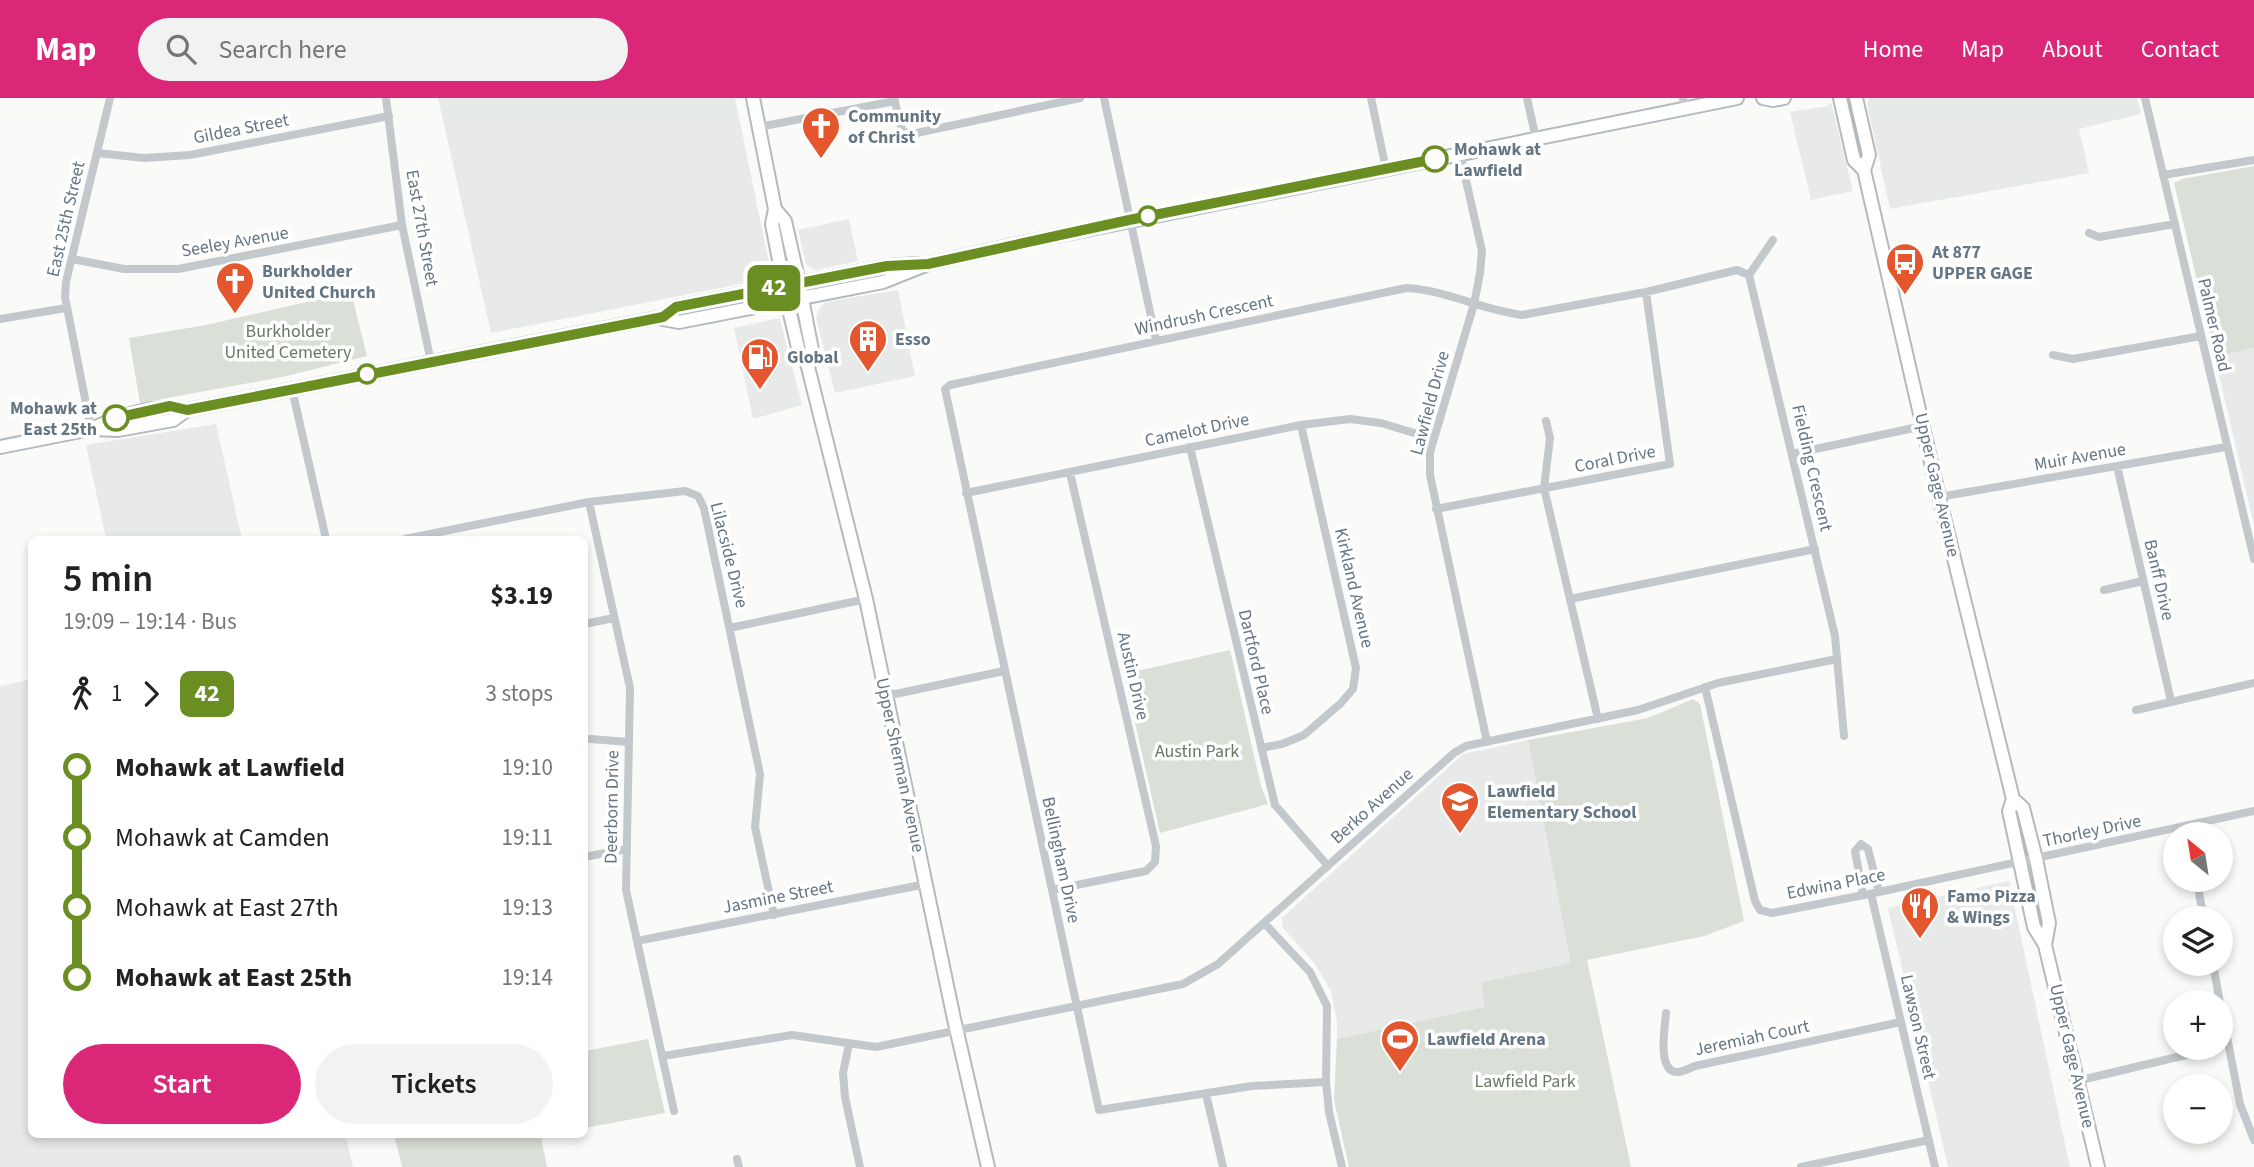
<!DOCTYPE html>
<html lang="en">
<head>
<meta charset="utf-8">
<style>
  body { margin:0; font-family:"Source Sans 3",sans-serif; background:#f2f2f2; color:#222; height:100vh; display:flex; flex-direction:column; font-size:26px; white-space:nowrap }
  * { box-sizing:border-box; margin:0 }
  p { font-size:23px; color:#767676 }
  .icon { flex:none; width:38px; height:38px; fill:none; stroke:currentColor; stroke-width:2; stroke-linecap:round; stroke-linejoin:round }
  .map { position:relative; flex:1; overflow:hidden }
  .panel { position:absolute; left:28px; top:438px; width:560px; height:602px; display:flex; flex-direction:column; background:#fff; border-radius:10px; box-shadow:0 4px 10px #0003 }
  .panel>* { flex:none }
  .badge { padding:0 14px; border-radius:10px; font-size:24px; line-height:46px }
  .needle { width:46px; rotate:330deg }
  .fabs { position:absolute; left:2163px; top:724px; display:grid; gap:14px }
  .fabs a { display:grid; place-items:center; width:70px; height:70px; border-radius:50%; background:#fff; box-shadow:0 4px 10px #0003; font-size:35px }
  .map>.badge { position:absolute; translate:-50% -50%; box-shadow:0 0 0 4px #fff }
  .legs { display:flex; align-items:center; gap:10px; height:77px; padding:0 35px; font-size:23px }
  .legs p { margin-inline-start:auto }
  .headline { display:flex; align-items:center; justify-content:space-between; height:119px; padding:0 35px }
  h1 { font-size:38px; font-weight:600; line-height:52px }
  .cta { display:flex; gap:14px; margin-top:auto; padding:14px 35px }
  .cta a { flex:1; height:80px; border-radius:42px; background:#db2777; color:#fff; font-size:28px; font-weight:600; line-height:80px; text-align:center }
  .cta a+a { background:#f2f2f2; color:#222 }
  ul { padding:0 35px; list-style:none }
  li { display:flex; align-items:center; gap:24px; height:70px; font-size:26px }
  li i { display:grid; place-items:center; width:10px; height:100%; margin:0 9px; background:currentColor }
  li i::after { content:''; width:18px; height:18px; margin:-9px; border:5px solid; border-radius:50%; background:#fff }
  li p { margin-inline-start:auto }
  li:first-child i { background:linear-gradient(#0000 50%,currentColor 0) }
  li:last-child i { background:linear-gradient(currentColor 50%,#0000 0) }
  header { display:flex; align-items:center; gap:42px; box-sizing:border-box; height:98px; padding:0 35px; background:#db2777; color:#fff }
  header strong { font-size:33px }
  nav { display:flex; gap:38px; margin-inline-start:auto; font-size:24px }
  .search { width:490px; height:63px; background:#f2f2f2; display:flex; align-items:center; gap:18px; box-sizing:border-box; padding:0 24px; border-radius:38px; color:#767676; font-size:26px }
  .map>svg:first-child { display:block }
  .built { fill:#e8e9e9 }
  .green { fill:#dadfd7 }
  .lines { fill:none; stroke-linecap:round; stroke-linejoin:round }
  .secondary-casing { stroke:#b3babf; stroke-width:16 }
  .street { stroke:#c3c8cc; stroke-width:8 }
  .secondary { stroke:#fff; stroke-width:12 }
  .line-1-casing { stroke:#fff; stroke-width:16 }
  .line-1 { stroke:#6b8e23; stroke-width:10 }
  .stop-1-dot { fill:#fff; stroke:#6b8e23; stroke-width:3.5 }
  .labels { text-anchor:middle; dominant-baseline:central; stroke-width:7; stroke-linejoin:round; paint-order:stroke }
  .poi-label { font-size:18px; font-weight:bold; fill:#657683; stroke:#fff; text-anchor:start }
  .street-label { font-size:18px; fill:#657683; stroke:#fff }
  .stop-label { font-size:18px; font-weight:bold; fill:#657683; stroke:#fff; text-anchor:start }
  .park-label { font-size:18px; fill:#687a64; stroke:#fff }
</style>
</head>
<body>
<header>
<strong>Map</strong>
<div class="search"><svg class="icon" aria-label="search" viewBox="0 0 24 24"><circle cx="10" cy="10" r="6"/><path d="M15 15l6 6"/></svg>Search here</div>
<nav><a>Home</a><a>Map</a><a>About</a><a>Contact</a></nav>
</header>
<div class="map">
<svg width="2254" height="1069" viewBox="0 0 2254 1069">
  <rect width="100%" height="100%" fill="#fafaf8"/>
  <path class="built" d="M438,0H735L769,165L756,183L491,235Z
    M1869,0H2137L2141,16L2079,31L2089,75L1890,111L1867,6Z
    M1831,4L1853,93L1811,102L1790,14L1828,8Z
    M849,121L858,163L816,172L809,169L806,166L798,132Z
    M898,192L915,278L835,295L816,219L820,210L825,204Z
    M774,221H780L802,307L753,321L734,230Z
    M2254,250V428L2215,259Z
    M216,326L242,441H106L86,347Z
    M31,581L32,1036H345L353,1069H0V588Z
    M1528,642L1572,865L1481,884L1486,909L1337,941V924L1331,893L1315,866L1283,830L1282,820L1463,656Z
    M2009,783L2070,1069H1948L1888,810Z"/>
  <path class="green" d="M2254,68V250L2215,259L2174,85L2182,81Z
    M351,194L367,258L282,279L140,305L129,240L206,227Z
    M1230,552L1261,688L1268,706L1160,735L1124,576Z
    M1693,601L1700,606L1744,823L1704,838L1587,862L1631,1069H1349L1334,1002L1337,941L1485,909L1481,884L1571,865L1528,642L1648,620Z
    M648,941L665,1015L585,1030V953Z
    M394,1036H555L541,1039L547,1069H402Z"/>
  <g class="lines">
    <defs>
      <path id="secondary" d="M753,0L775,111L772,126L787,203L799,254L807,265L866,501L954,921L988,1069
        M1763,0L1773,2L1784,0
        M1840,0L1854,62L1864,72L1939,399L2013,701L2009,713L2034,829L2045,847L2098,1069
        M1856,0L1869,57L1864,72
        M775,111L785,123L799,185L812,252L807,265
        M662,220L676,209L887,168L917,166
        M91,331C120,318 155,305 187,312L657,220L679,224L883,184L928,166L1027,144L1737,0
        M0,349L91,331L118,332L173,322L187,312
        M2013,701L2023,710L2036,761L2049,825L2045,847"/>
    </defs>
    <use href="#secondary" class="secondary-casing"/>
    <path class="street" d="M386,0L402,127L431,264
      M894,0L902,32L912,36L1080,0
      M1104,0L1156,242
      M1371,0L1386,71
      M1527,0L1536,41
      M1683,0L1685,10
      M2145,0L2254,461
      M759,29L895,3
      M97,55L144,60L190,57L389,18
      M1460,56L1482,153L1480,175L1474,206L1430,354V377L1487,644
      M2163,77L2254,62
      M2089,135L2099,139L2175,126
      M1773,142L1749,177L1835,538L1844,638
      M72,161L124,171H178L402,127
      M0,221L66,210
      M2053,257L2073,261L2201,238
      M292,291L326,441
      M1546,323L1550,340L1544,390L1598,621
      M91,331L65,199L66,184L110,0
      M1190,349L1275,707L1328,768
      M1792,356L1923,328
      M2117,368L2171,603
      M966,395L1301,327L1350,321L1381,325L1434,341
      M1939,399L2226,349
      M589,404L630,590L626,792L674,1013
      M1436,411L1670,366L1646,194
      M405,441L589,404L685,393L698,398L704,410L760,676L755,729L774,817
      M2104,492L2143,483
      M1570,501L1815,451
      M584,526L614,520
      M730,530L866,501
      M1705,589L1755,803L1760,812L1772,815L1879,794L2254,713
      M886,598L1004,573
      M2136,612L2254,585
      M591,641L628,644
      M1261,650L1282,646L1304,637L1340,606L1353,591L1356,570L1301,327
      M584,759L627,751
      M1052,792L1146,773L1155,764L1156,748L1070,375
      M2199,795L2204,821
      M1871,796L1935,1069
      M1863,797L1855,753L1861,746L1868,751L1879,794
      M1265,826L1310,874L1327,908L1326,984L1329,1014L1342,1069
      M637,843L926,786
      M2213,866L2220,905
      M2221,908L2240,1006L2254,1042
      M1666,915C1665,929 1656,976 1679,974C1684,973 1690,970 1695,968L1901,924
      M849,946L843,975L845,999L860,1069
      M663,958L792,937L876,949L1183,886L1218,866L1454,655L1466,648L1638,612L1718,585L1837,561
      M2077,983L2215,950
      M1326,984L1252,988L1099,1012L945,291L950,287L1406,190C1446,192 1482,212 1522,217L1646,194L1737,172L1749,177
      M1206,996L1223,1069
      M737,1061L739,1069
      M1801,1069L1929,1042"/>
    <use href="#secondary" class="secondary"/>
  </g>
  <g class="lines">
    <defs>
      <path id="line-1" d="M116,320L170,308L187,312L663,219L676,209L887,168L928,166L1129,122L1435,61"/>
    </defs>
    <use href="#line-1" class="line-1-casing"/>
    <use href="#line-1" class="line-1"/>
  </g>
  <defs>
    <symbol id="church-pin" viewBox="-11 -11 22 30"><path d="M0 17L-7.5 6A9.5 9.5 0 1 1 7.5 6Z" fill="#e4572e" stroke="#fff"/><path d="M-1.2-6h2.4v3.5h3.3v2.4h-3.3V6h-2.4V-.1h-3.3v-2.4h3.3Z" fill="#fff"/></symbol>
    <symbol id="bus-pin" viewBox="-11 -11 22 30"><path d="M0 17L-7.5 6A9.5 9.5 0 1 1 7.5 6Z" fill="#e4572e" stroke="#fff"/><path d="M-5-6H5V4H4V6H2V4H-2V6H-4V4H-5ZM-3.5-4V0h7V-4ZM-3.5 1.2v1.5H-2V1.2ZM2 1.2v1.5H3.5V1.2Z" fill="#fff"/></symbol>
    <symbol id="building-pin" viewBox="-11 -11 22 30"><path d="M0 17L-7.5 6A9.5 9.5 0 1 1 7.5 6Z" fill="#e4572e" stroke="#fff"/><path d="M-4-6H4V6H1V3H-1V6H-4ZM-2.5-4.3h1.7v1.8h-1.7ZM.8-4.3h1.7v1.8H.8ZM-2.5-1h1.7V.8h-1.7ZM.8-1h1.7V.8H.8Z" fill="#fff"/></symbol>
    <symbol id="fuel-pin" viewBox="-11 -11 22 30"><path d="M0 17L-7.5 6A9.5 9.5 0 1 1 7.5 6Z" fill="#e4572e" stroke="#fff"/><path d="M-5.5-6h7V0h2V4h1.3V-2.5L3-4.5l.8-.8L6-3V5H2.5V1h-1V6h-7ZM-4.2-4.7v3.2H.2V-4.7Z" fill="#fff"/></symbol>
    <symbol id="school-pin" viewBox="-11 -11 22 30"><path d="M0 17L-7.5 6A9.5 9.5 0 1 1 7.5 6Z" fill="#e4572e" stroke="#fff"/><path d="M0-5L7-2L0 1L-7-2ZM-4 1L0 2.5L4 1V4Q0 6-4 4Z" fill="#fff"/></symbol>
    <symbol id="restaurant-pin" viewBox="-11 -11 22 30"><path d="M0 17L-7.5 6A9.5 9.5 0 1 1 7.5 6Z" fill="#e4572e" stroke="#fff"/><path d="M-5-6h1v4h1v-4h1v4h1v-4h1v5L-1.5 .5V6h-2V.5L-5-1ZM5-6V6H3V1.5H1.5Q1.5-4 5-6Z" fill="#fff"/></symbol>
    <symbol id="stadium-pin" viewBox="-11 -11 22 30"><path d="M0 17L-7.5 6A9.5 9.5 0 1 1 7.5 6Z" fill="#e4572e" stroke="#fff"/><path d="M0-5a6.5 5 0 1 0 0 10a6.5 5 0 1 0 0-10ZM-3.5-1.8h7v3.6h-7Z" fill="#fff"/></symbol>
  </defs>
  <g fill-rule="evenodd">
    <use href="#church-pin" x="799" y="6" width="44" height="60"/>
    <use href="#bus-pin" x="1883" y="142" width="44" height="60"/>
    <use href="#church-pin" x="213" y="161" width="44" height="60"/>
    <use href="#building-pin" x="846" y="219" width="44" height="60"/>
    <use href="#fuel-pin" x="738" y="237" width="44" height="60"/>
    <use href="#school-pin" x="1438" y="681" width="44" height="60"/>
    <use href="#restaurant-pin" x="1898" y="786" width="44" height="60"/>
    <use href="#stadium-pin" x="1378" y="919" width="44" height="60"/>
  </g>
  <g class="stop-1-dot">
    <circle cx="1435" cy="61" r="12"/>
    <circle cx="1148" cy="118" r="9"/>
    <circle cx="367" cy="276" r="9"/>
    <circle cx="116" cy="320" r="12"/>
  </g>
  <g class="labels">
    <g class="poi-label">
      <text x="848" y="18">Community<tspan x="848" dy="21">of Christ</tspan></text>
      <text x="1932" y="154">At 877<tspan x="1932" dy="21">UPPER GAGE</tspan></text>
      <text x="262" y="173">Burkholder<tspan x="262" dy="21">United Church</tspan></text>
      <text x="895" y="241">Esso</text>
      <text x="787" y="259">Global</text>
      <text x="1487" y="693">Lawfield<tspan x="1487" dy="21">Elementary School</tspan></text>
      <text x="1947" y="798">Famo Pizza<tspan x="1947" dy="21">&amp; Wings</tspan></text>
      <text x="1427" y="941">Lawfield Arena</text>
    </g>
    <g class="street-label">
      <text transform="translate(241 31) rotate(-11)">Gildea Street</text>
      <text transform="translate(66 121) rotate(-77)">East 25th Street</text>
      <text transform="translate(422 130) rotate(80)">East 27th Street</text>
      <text transform="translate(235 144) rotate(-10)">Seeley Avenue</text>
      <text transform="translate(1204 217) rotate(-12)">Windrush Crescent</text>
      <text transform="translate(2214 227) rotate(77)">Palmer Road</text>
      <text transform="translate(1430 305) rotate(-75)">Lawfield Drive</text>
      <text transform="translate(1197 332) rotate(-12)">Camelot Drive</text>
      <text transform="translate(2080 359) rotate(-10)">Muir Avenue</text>
      <text transform="translate(1615 361) rotate(-11)">Coral Drive</text>
      <text transform="translate(1812 370) rotate(77)">Fielding Crescent</text>
      <text transform="translate(1937 387) rotate(77)">Upper Gage Avenue</text>
      <text transform="translate(729 457) rotate(76)">Lilacside Drive</text>
      <text transform="translate(2159 482) rotate(77)">Banff Drive</text>
      <text transform="translate(1354 490) rotate(77)">Kirkland Avenue</text>
      <text transform="translate(1256 564) rotate(77)">Dartford Place</text>
      <text transform="translate(1133 578) rotate(77)">Austin Drive</text>
      <text transform="translate(900 667) rotate(78)">Upper Sherman Avenue</text>
      <text transform="translate(1372 708) rotate(-42)">Berko Avenue</text>
      <text transform="translate(612 709) rotate(-89)">Deerborn Drive</text>
      <text transform="translate(2092 733) rotate(-12)">Thorley Drive</text>
      <text transform="translate(1061 762) rotate(78)">Bellingham Drive</text>
      <text transform="translate(1836 786) rotate(-11)">Edwina Place</text>
      <text transform="translate(778 799) rotate(-11)">Jasmine Street</text>
      <text transform="translate(1918 929) rotate(77)">Lawson Street</text>
      <text transform="translate(1752 940) rotate(-12)">Jeremiah Court</text>
      <text transform="translate(2072 958) rotate(77)">Upper Gage Avenue</text>
    </g>
    <g class="stop-label">
      <text x="1454" y="51">Mohawk at<tspan x="1454" dy="21">Lawfield</tspan></text>
      <text x="97" y="310" text-anchor="end">Mohawk at<tspan x="97" dy="21">East 25th</tspan></text>
    </g>
    <g class="park-label">
      <text x="288" y="233">Burkholder<tspan x="288" dy="21">United Cemetery</tspan></text>
      <text x="1197" y="653">Austin Park</text>
      <text x="1525" y="983">Lawfield Park</text>
    </g>
  </g>
</svg>
<div class="fabs">
<a><svg class="needle" viewBox="-14 -14 28 28"><path d="M0-13l5 13h-10z" fill="#e53935"/><path d="M0 13l5-13h-10z" fill="#767676"/></svg></a>
<a><svg class="icon" aria-label="layers" viewBox="0 0 24 24"><path d="M12 4l9 5-9 5-9-5zM3 14l9 5 9-5"/></svg></a>
<a>+</a>
<a>−</a>
</div>
<b class="badge" style="left:774px;top:190px;background:#6b8e23;color:#fff">42</b>
<section class="panel">
<div class="headline"><div><h1>5 min</h1><p>19:09 – 19:14 · Bus</p></div><b>$3.19</b></div>
<div class="legs"><svg class="icon" aria-label="walk" viewBox="0 0 24 24"><circle cx="13" cy="4" r="2"/><path d="M13 8l-2 6 4 7M11 14l-3 7M7 12l3-4h3l4 4"/></svg>1<svg class="icon" aria-label="forward" viewBox="0 0 24 24"><path d="M9 5l7 7-7 7"/></svg><b class="badge" style="background:#6b8e23;color:#fff">42</b><p>3 stops</p></div>
<ul>
<li><i style="color:#6b8e23"></i><b>Mohawk at Lawfield</b><p>19:10</p></li>
<li><i style="color:#6b8e23"></i><span>Mohawk at Camden</span><p>19:11</p></li>
<li><i style="color:#6b8e23"></i><span>Mohawk at East 27th</span><p>19:13</p></li>
<li><i style="color:#6b8e23"></i><b>Mohawk at East 25th</b><p>19:14</p></li>
</ul>
<div class="cta"><a>Start</a><a>Tickets</a></div>
</section>
</div>
</body>
</html>
